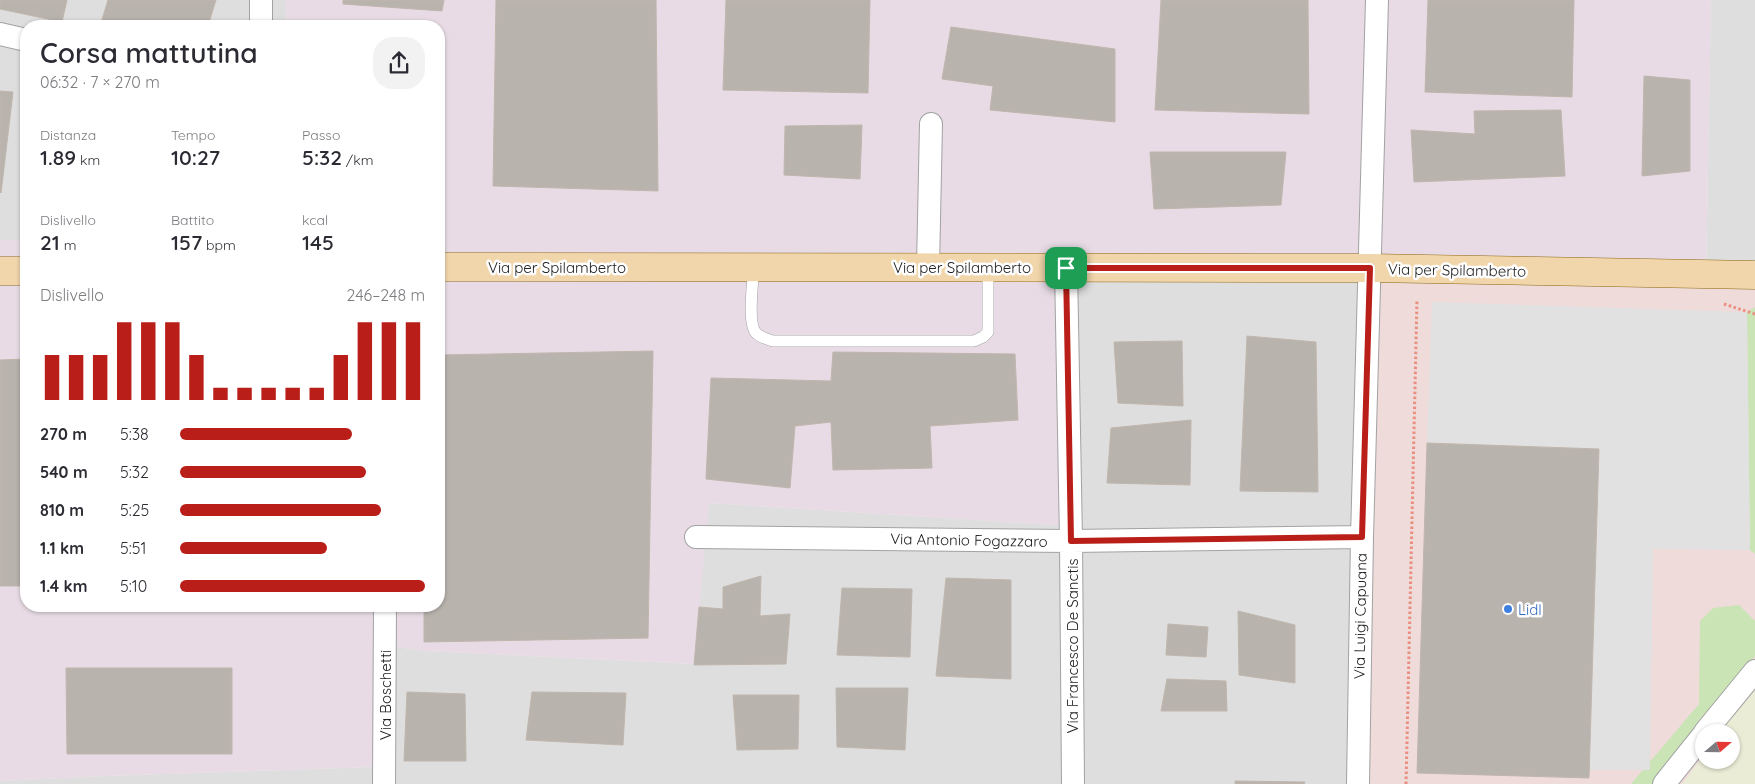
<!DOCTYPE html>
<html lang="it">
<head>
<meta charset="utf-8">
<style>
  body { margin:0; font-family:Quicksand,sans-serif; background:#f2f2f3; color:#2b2b33; height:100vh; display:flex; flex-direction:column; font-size:19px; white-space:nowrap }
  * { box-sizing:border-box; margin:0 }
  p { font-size:16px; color:#7c7c81 }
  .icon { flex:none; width:28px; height:28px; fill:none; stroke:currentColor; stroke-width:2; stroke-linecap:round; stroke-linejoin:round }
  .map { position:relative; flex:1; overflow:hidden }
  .drawer { position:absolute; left:20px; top:20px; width:425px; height:592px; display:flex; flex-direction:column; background:#fff; border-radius:20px; box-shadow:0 1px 4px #0004 }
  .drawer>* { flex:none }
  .needle { width:32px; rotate:70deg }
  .controls { position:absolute; left:1695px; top:724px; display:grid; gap:10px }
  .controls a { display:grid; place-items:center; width:45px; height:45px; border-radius:50%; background:#fff; box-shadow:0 1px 4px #0004; font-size:25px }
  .pin { position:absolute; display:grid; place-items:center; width:42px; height:42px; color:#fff; margin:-21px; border-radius:10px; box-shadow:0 2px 8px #0006 }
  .round { display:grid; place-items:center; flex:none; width:52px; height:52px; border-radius:20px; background:#f2f2f3 }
  .headline { display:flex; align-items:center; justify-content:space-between; height:85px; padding:0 20px }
  h1 { font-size:28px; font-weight:600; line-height:38px }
  .figures { display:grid; grid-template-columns:repeat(3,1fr); gap:8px; height:85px; padding:5px 20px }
  .figures div { display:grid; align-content:center }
  .figures b { font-size:21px; font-weight:600 }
  .figures small { font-size:14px; font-weight:400 }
  .figures p { font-size:14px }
  .chart { height:140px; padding:10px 20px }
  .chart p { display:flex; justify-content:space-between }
  .chart svg { width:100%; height:90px; margin-top:5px; stroke:#ba1e18; stroke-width:6 }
  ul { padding:0 20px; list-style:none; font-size:16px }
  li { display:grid; grid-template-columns:80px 60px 1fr; align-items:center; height:38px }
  li i { height:12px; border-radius:6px; background:#ba1e18 }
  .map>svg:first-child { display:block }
  .residential { fill:#dedede }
  .commercial { fill:#eedbda }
  .industrial { fill:#e8dbe5 }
  .farmland { fill:#eaecd6 }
  .grass { fill:#cae4b5 }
  .parking { fill:#e1e1e1 }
  .building { fill:#b9b3ae; stroke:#c0b6ac }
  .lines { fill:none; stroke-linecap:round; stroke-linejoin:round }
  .service-casing { stroke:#a2a2a2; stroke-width:12 }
  .minor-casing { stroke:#a2a2a2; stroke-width:24 }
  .primary-casing { stroke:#8b6812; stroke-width:29 }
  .path { stroke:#ea8e7f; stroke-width:3; stroke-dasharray:2.5 2.5; stroke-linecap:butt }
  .service { stroke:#fff; stroke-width:11 }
  .minor { stroke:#fff; stroke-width:22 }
  .primary { stroke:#f2d6ab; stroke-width:28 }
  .route-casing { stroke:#fff; stroke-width:10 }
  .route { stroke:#ba1e18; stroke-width:6 }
  .shop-dot { fill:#3f7fe0; stroke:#fff; stroke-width:2 }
  .labels { text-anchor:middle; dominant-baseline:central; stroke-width:5; stroke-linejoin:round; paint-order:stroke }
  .street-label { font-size:15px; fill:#212121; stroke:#fff }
  .shop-label { font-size:15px; fill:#366cbe; stroke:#fff; text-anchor:start }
</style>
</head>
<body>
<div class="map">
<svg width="1755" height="784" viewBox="0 0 1755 784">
  <rect width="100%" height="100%" fill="#f0eee8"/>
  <path class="residential" d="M0 0H286L287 26H26V240H0Z
    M1711 0H1755V275H1706Z
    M1378 270 1364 784H0V781L105 776 373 767 390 646 425 651 693 664 709 503 1069 526 1070 272Z"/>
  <path class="commercial" d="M1378 270 1755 275V684L1720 732H1704V755L1682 784H1364Z"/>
  <path class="industrial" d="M286 0H1711L1706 275 1070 272 1069 526 709 503 694 664 425 651 390 646 373 767 105 776 0 781V240H26V606H439V26H287Z"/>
  <path class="farmland" d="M1755 684V784H1682L1704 755V760H1731V732H1720Z"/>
  <path class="grass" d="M1755 307V554L1750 550 1747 312Z
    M1739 605 1755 621V656L1657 784H1631L1699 704 1700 621 1713 608Z"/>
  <path class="parking" d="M1432 302 1747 312 1750 550 1653 549 1650 770H1589L1599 449 1427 443Z"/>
  <path class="building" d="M0 0H67L62 22 0 9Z
    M108 0H216L208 26H100Z
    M343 0H444L442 11 343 4Z
    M496 0H656L658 191 493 186Z
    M726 0H870L868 93 723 90Z
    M1161 0H1308L1309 114 1155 110Z
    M1428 0H1574L1572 97 1425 92Z
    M951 27 1115 49V122L990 110 993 86 942 79Z
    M1644 76 1690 80V171L1642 176Z
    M0 91 13 92 1 193 0 192Z
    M1561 110 1565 176 1414 182 1411 130 1475 134 1474 111Z
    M862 125 860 179 784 175 785 126Z
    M1150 152H1286L1281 205 1154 209Z
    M1247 336 1316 342 1318 492 1240 491Z
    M1182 341 1183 406 1118 403 1114 342Z
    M653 351 648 638 424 642V606H439V355Z
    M833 352 1015 354 1018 420 930 426 932 468 833 470 831 422 795 426 790 488 706 479 711 378 831 381Z
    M26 359V586H0V360Z
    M1191 420 1190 485 1107 483 1111 428Z
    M1427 443 1599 449 1589 778 1417 773Z
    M761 576 760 616 790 614 786 664 694 665 699 607 723 609V587Z
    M946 578 1011 580V679L936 676Z
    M842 588 912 589 910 657 837 655Z
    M1238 611 1295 625V683L1239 675Z
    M1168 624 1208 627 1206 657 1166 655Z
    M66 668H232V754H67Z
    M1167 679 1226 681 1227 711H1161Z
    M836 688H908L905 750 837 747Z
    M407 692 465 694 466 761H404Z
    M532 692 626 693 623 745 526 740Z
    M733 695H799L798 749 737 750Z
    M1235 781 1305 782 1304 784H1235Z"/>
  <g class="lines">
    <defs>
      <path id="service" d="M754 267C753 281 747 323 756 333 761 338 767 339 773 341H974L983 337 988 332V268"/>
      <path id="minor" d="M261 0V26
        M0 34 26 40
        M928 267 931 124
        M1066 267 1071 541 1073 784
        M696 537 1071 541 1362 537
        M1705 732 1755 671
        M384 784 385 606
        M1358 784 1362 537 1377 0
        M1664 784 1704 734"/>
      <path id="primary" d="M439 267 1370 268 1755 275
        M0 271H26"/>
    </defs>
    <use href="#service" class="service-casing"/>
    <use href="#minor" class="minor-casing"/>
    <use href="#primary" class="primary-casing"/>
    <path class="path" d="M1724 304 1755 314
      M1406 784 1417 299"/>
    <use href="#service" class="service"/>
    <use href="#minor" class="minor"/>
    <use href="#primary" class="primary"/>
  </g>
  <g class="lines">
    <defs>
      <path id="route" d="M1066 268H1370L1362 537 1071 541Z"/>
    </defs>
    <use href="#route" class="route-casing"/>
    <use href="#route" class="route"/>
  </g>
  <circle class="shop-dot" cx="1508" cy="609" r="5"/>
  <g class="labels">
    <g class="street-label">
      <text x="557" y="267">Via per Spilamberto</text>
      <text x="962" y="267">Via per Spilamberto</text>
      <text transform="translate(1457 270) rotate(1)">Via per Spilamberto</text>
      <text transform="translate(969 540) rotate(1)">Via Antonio Fogazzaro</text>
      <text transform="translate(1360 616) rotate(-89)">Via Luigi Capuana</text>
      <text transform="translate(1072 646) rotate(-90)">Via Francesco De Sanctis</text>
      <text transform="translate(385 695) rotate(-90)">Via Boschetti</text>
    </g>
    <g class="shop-label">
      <text x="1518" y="609">Lidl</text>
    </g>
  </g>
</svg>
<div class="controls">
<a><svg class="needle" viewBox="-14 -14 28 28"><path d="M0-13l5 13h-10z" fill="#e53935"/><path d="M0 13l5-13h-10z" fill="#7c7c81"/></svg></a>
</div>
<div class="pin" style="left:1066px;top:268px;background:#1e9e55"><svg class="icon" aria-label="arrive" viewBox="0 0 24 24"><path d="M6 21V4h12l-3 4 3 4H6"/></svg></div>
<section class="drawer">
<div class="headline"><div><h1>Corsa mattutina</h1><p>06:32 · 7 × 270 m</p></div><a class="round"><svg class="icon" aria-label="share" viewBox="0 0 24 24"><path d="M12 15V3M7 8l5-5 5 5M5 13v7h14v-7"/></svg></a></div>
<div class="figures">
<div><p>Distanza</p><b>1.89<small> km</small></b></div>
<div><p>Tempo</p><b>10:27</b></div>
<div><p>Passo</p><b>5:32<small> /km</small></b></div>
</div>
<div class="figures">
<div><p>Dislivello</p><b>21<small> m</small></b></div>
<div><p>Battito</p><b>157<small> bpm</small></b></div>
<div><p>kcal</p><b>145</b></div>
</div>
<div class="chart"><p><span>Dislivello</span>246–248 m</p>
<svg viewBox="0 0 160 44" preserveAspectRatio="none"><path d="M5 44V22M15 44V22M25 44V22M35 44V6M45 44V6M55 44V6M65 44V22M75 44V38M85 44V38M95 44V38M105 44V38M115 44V38M125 44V22M135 44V6M145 44V6M155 44V6"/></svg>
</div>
<ul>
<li><b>270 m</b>5:38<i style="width:70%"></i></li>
<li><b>540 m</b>5:32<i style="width:76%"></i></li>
<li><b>810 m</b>5:25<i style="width:82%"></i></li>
<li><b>1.1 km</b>5:51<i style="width:60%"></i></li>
<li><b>1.4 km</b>5:10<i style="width:100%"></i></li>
</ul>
</section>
</div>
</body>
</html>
